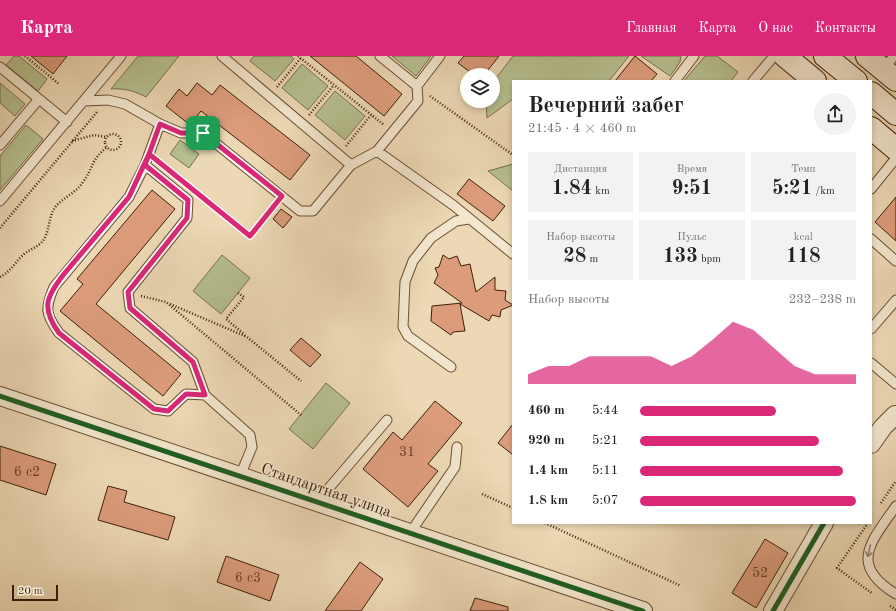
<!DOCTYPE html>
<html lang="ru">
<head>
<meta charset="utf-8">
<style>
  body { margin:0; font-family:"Old Standard TT",serif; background:#f2f2f2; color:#222; height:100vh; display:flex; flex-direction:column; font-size:15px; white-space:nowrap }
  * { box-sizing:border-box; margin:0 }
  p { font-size:13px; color:#767676 }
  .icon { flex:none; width:22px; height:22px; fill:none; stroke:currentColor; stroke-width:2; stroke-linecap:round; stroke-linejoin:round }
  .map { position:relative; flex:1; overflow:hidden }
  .drawer { position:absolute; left:512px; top:24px; width:360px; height:444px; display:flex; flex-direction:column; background:#fff; border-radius:0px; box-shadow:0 2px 6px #0003 }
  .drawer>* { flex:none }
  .buttons { position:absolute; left:460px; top:12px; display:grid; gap:8px }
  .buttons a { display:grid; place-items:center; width:40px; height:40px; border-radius:50%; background:#fff; box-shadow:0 2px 6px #0003; font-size:20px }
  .scale { position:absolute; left:12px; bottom:10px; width:46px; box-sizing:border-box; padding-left:4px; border:2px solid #3e200a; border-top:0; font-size:11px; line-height:14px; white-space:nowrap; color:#3e200a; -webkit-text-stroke:3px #f3e6ce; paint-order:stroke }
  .pin { position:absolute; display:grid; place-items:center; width:34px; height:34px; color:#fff; margin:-17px; border-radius:8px; box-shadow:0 2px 6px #0006 }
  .round { display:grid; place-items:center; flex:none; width:42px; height:42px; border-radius:21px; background:#f2f2f2 }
  .headline { display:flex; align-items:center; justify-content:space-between; height:68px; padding:0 16px }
  h1 { font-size:22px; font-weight:700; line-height:30px }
  .figures { display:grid; grid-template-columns:repeat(3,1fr); gap:6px; height:68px; padding:4px 16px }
  .figures div { display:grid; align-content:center; border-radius:0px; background:#f2f2f2; text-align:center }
  .figures b { font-size:20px; font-weight:700 }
  .figures small { font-size:11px; font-weight:400 }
  .figures p { font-size:11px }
  .chart { height:112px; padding:8px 16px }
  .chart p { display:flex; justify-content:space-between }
  .chart svg { width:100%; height:72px; margin-top:4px; fill:#db2777; opacity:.7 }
  ul { padding:0 16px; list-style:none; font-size:13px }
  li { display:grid; grid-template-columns:64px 48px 1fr; align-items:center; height:30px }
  li i { height:10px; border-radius:5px; background:#db2777 }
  header { display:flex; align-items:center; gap:24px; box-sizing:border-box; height:56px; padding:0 20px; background:#db2777; color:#fff }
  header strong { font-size:19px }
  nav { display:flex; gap:22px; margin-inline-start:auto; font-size:14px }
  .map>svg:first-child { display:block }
  .green { fill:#b6bf8f; stroke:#7a704c }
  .building { fill:#dc9c7c; stroke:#3e200a }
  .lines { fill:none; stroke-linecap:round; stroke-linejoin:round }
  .lane-casing { stroke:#6a4e34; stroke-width:11 }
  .street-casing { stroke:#6a4e34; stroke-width:20 }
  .secondary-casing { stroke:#3e200a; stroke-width:24 }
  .path { stroke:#3e200a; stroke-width:2.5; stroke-dasharray:1 2; stroke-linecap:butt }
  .lane { stroke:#f3e6ce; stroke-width:9 }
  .street { stroke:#f3e6ce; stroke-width:18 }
  .secondary { stroke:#f3e6ce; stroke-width:22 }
  .cycleway-casing { stroke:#f3e6ce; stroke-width:8 }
  .cycleway { stroke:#1b5e20; stroke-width:5 }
  .oneway { stroke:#98836c }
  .route-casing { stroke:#fff; stroke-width:8 }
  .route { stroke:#db2777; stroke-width:5 }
  .labels { text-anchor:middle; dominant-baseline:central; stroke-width:3; stroke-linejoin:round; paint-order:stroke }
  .number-label { font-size:14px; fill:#663f26 }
  .street-label { font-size:16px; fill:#3e200a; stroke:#f3e6ce }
</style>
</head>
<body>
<header>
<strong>Карта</strong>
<nav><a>Главная</a><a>Карта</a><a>О нас</a><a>Контакты</a></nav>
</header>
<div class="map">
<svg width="896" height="555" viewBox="0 0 896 555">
  <rect width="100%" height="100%" fill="#ecd8b4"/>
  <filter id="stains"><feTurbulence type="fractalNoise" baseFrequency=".005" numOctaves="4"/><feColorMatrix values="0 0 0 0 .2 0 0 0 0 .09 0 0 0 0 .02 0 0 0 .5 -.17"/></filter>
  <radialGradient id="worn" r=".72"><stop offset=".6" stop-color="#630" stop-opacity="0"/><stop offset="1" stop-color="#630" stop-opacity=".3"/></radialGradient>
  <path class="green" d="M14 0H19L47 23 38 35 6 9Z
    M138 0H179L146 41C135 35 124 32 111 33Z
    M254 0H291L294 3 275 25 250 5Z
    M392 0H431L416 20Z
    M513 0H629L609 25H513V43L487 62 486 45H493V26Z
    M641 0H681L680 6 670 20Z
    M705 0H717L738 16 731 25H684Z
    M302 8 328 30 308 54 282 32Z
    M0 27 25 48 15 60 0 47Z
    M335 35 365 60 345 84 315 59Z
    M26 69 43 83 0 134V100Z
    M180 84 199 98 189 112 170 98Z
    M513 108V135L488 115Z
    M222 199 250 222 221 258 193 235Z
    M326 327 350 347 313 393 289 373Z"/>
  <path class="building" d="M31 0H67L53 18Z
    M310 0H356L402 38 384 60Z
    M464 0H499L484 19H474L458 7Z
    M635 0 657 18 651 25H615Z
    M197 27 212 39 220 29 310 99 290 124 201 55 190 69 166 50 179 33 187 40Z
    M469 123 505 150 493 165 457 138Z
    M152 134 175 153 96 248 181 318 163 340 60 255 83 228 77 223Z
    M896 141V185L875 166Z
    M281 153 292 161 283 172 273 163Z
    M443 199 449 203 457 200 461 210 470 208 476 236 495 221V234L506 235 505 244 513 249 501 254 500 261 492 259 489 265 460 248 465 275 453 276 451 279 431 265 432 250 462 247 434 227 438 219 435 212 439 211Z
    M301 282 321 299 310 311 290 294Z
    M435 345 462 367 428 408 438 415 408 451 363 413 393 376 402 384Z
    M513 368V399L498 387Z
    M0 390 56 408 46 439 0 424Z
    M108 430 127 435 124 446 175 461 168 484 98 464Z
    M765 483 788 497 756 552 732 537Z
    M226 500 279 519 270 545 217 526Z
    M360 506 383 523 361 555H325Z
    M475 542 508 551V555H470Z"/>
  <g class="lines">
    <defs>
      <path id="lane" d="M222 0 351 109 377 95 418 45 417 30 380 0
        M0 11 67 66
        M883 14 894 0
        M675 25 694 0
        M753 25 774 0
        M417 30 440 0
        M84 45 108 44 125 48 160 68 181 77H203L300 155H313L351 109
        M160 68 145 109 129 141 54 231C45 252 45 258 59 277L154 353 168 355 186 338 205 339
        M0 89 39 43
        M377 95 453 149 513 198
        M145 109 188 144 187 162 128 236 130 252 193 306 205 339 250 379 252 391 240 420
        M871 133 896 102
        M0 145 121 0
        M871 183 896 205
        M871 273 896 244
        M871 307 896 328
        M451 311 408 280 403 271 405 226 413 205 431 182 456 165 469 163
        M317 446 387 364
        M896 450C871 486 848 509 896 538
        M410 477 455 411 457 391"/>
      <path id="street" d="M0 340 643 555
        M871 388 883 371 895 359 896 360
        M773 555 824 467"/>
      <path id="secondary" d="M785 0 815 25
        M825 0 856 25
        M867 0 896 24
        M871 37 896 58
        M871 72 896 93"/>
    </defs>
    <use href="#lane" class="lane-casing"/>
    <use href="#street" class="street-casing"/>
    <use href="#secondary" class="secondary-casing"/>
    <path class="path" d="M25 0 59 28
      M298 0 384 69
      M277 31 301 2
      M430 40 513 99
      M309 59 334 29
      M105 86a8 8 0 1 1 16 0a8 8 0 1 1-16 0Z
      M72 85 94 79 106 81
      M346 90 371 59
      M198 138 250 180 274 150
      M0 172 97 56
      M0 221C10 216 14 208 22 200 30 192 42 191 46 179 50 169 49 159 56 150 64 141 76 137 83 126 94 111 90 105 107 91
      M238 237 244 241 226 263 245 279
      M141 240 166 246 301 359
      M170 248 247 281 301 325
      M482 438 513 452
      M881 447 896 425
      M545 467 681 530
      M868 467 837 512 873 538
      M890 550 896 554"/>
    <use href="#lane" class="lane"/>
    <use href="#street" class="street"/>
    <use href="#secondary" class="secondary"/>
    <defs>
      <path id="cycleway" d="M0 340 643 555
        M773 555 824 467"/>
    </defs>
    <use href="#cycleway" class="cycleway-casing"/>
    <use href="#cycleway" class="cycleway"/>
  </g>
  <defs><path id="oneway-shaft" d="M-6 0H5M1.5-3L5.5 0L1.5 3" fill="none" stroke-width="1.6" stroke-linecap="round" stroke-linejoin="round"/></defs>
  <use class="oneway" href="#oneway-shaft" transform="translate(869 495) rotate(102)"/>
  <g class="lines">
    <defs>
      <path id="route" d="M203 77H181L160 68 145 109 188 144 187 162 128 236 130 252 193 306 205 339 186 338 168 355 154 353 59 277C41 252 46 241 64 218L129 141 149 98 250 180 282 140 203 77"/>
    </defs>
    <use href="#route" class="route-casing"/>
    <use href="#route" class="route"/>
  </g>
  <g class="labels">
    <g class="number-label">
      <text x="407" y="396">31</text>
      <text x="27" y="416">6 с2</text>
      <text x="760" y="517">52</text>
      <text x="248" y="522">6 с3</text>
    </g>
    <g class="street-label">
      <text transform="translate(326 435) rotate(19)">Стандартная улица</text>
    </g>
  </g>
  <rect width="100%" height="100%" filter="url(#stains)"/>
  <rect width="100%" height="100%" fill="url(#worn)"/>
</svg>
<div class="buttons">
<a><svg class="icon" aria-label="layers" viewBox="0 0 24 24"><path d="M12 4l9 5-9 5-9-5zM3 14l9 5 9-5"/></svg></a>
</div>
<div class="scale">20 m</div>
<div class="pin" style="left:203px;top:77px;background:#1e9e55"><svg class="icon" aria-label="arrive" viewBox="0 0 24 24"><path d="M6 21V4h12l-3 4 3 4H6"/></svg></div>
<section class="drawer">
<div class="headline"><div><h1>Вечерний забег</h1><p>21:45 · 4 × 460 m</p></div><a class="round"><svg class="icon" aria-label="share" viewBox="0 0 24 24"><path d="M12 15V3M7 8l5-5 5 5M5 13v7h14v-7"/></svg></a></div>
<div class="figures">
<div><p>Дистанция</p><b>1.84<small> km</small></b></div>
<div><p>Время</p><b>9:51</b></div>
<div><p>Темп</p><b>5:21<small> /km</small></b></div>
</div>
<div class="figures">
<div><p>Набор высоты</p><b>28<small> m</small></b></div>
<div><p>Пульс</p><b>133<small> bpm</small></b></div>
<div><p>kcal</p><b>118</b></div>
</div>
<div class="chart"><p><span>Набор высоты</span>232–238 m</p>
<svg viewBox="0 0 160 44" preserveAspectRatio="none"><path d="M0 44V38L10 33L20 33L30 27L40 27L50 27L60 27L70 33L80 27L90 17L100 6L110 11L120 22L130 33L140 38L150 38L160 38V44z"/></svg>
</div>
<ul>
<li><b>460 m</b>5:44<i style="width:63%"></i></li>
<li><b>920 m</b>5:21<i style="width:83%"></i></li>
<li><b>1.4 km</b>5:11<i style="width:94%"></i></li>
<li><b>1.8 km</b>5:07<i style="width:100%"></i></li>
</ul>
</section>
</div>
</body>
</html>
